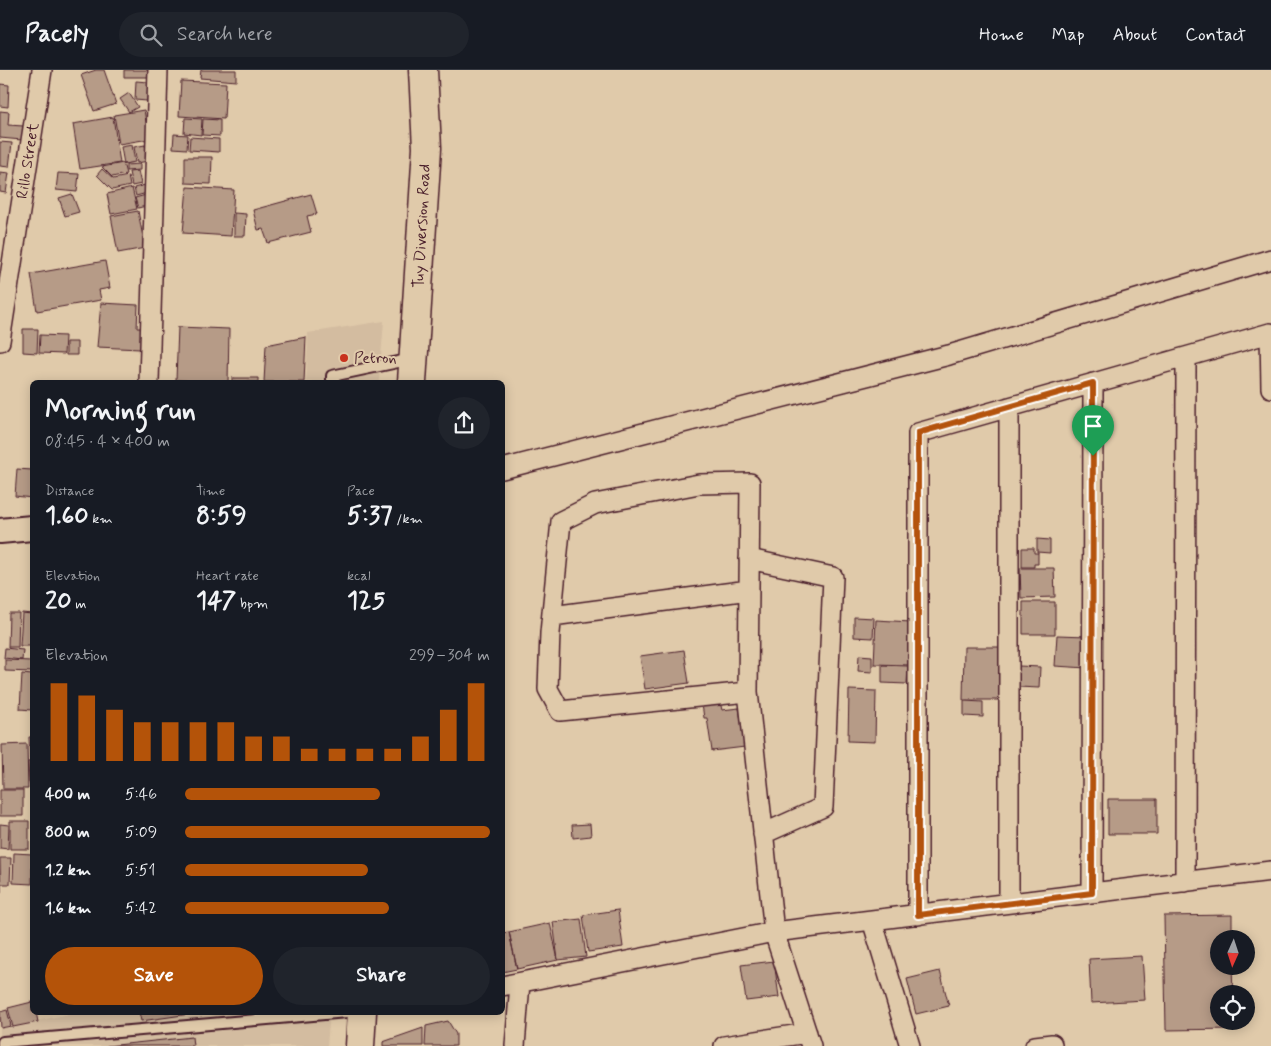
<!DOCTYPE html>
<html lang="en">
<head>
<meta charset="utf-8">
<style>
  body { margin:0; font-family:Mynerve,sans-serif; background:#20242c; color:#f1f3f6; height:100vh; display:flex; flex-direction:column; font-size:19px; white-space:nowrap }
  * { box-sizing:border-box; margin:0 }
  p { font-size:16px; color:#9ea1a6 }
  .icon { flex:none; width:28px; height:28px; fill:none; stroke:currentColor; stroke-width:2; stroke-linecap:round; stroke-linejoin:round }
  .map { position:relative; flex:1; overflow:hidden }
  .side { position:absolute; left:30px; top:310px; width:475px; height:635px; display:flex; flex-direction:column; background:#171b24; border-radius:8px; box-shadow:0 2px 12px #0003 }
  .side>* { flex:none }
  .needle { width:32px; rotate:183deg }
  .tools { position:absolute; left:1210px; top:860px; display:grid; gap:10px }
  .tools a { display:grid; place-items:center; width:45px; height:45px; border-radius:50%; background:#171b24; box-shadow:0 2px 12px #0003; font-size:25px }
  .pin { position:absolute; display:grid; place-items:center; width:42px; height:42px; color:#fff; margin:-51px -21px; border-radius:50% 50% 50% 0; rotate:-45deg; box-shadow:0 0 5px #0007 }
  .pin .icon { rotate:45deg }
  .round { display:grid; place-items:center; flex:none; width:52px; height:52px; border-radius:26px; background:#20242c }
  .headline { display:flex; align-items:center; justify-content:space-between; height:85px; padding:0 15px }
  h1 { font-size:28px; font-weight:700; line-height:38px }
  .metrics { display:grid; grid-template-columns:repeat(3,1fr); gap:8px; height:85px; padding:5px 15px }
  .metrics div { display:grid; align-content:center }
  .metrics b { font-size:25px; font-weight:700 }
  .metrics small { font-size:14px; font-weight:400 }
  .metrics p { font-size:14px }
  .chart { height:140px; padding:10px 15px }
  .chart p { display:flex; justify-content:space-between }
  .chart svg { width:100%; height:90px; margin-top:5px; stroke:#b45309; stroke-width:6 }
  .cta { display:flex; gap:10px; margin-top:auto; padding:10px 15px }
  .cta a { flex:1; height:58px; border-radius:30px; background:#b45309; color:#fff; font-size:20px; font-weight:700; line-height:58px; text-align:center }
  .cta a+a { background:#20242c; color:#f1f3f6 }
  ul { padding:0 15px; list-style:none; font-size:16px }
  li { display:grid; grid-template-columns:80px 60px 1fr; align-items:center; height:38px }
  li i { height:12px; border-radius:6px; background:#b45309 }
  header { display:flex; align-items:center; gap:30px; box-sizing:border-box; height:70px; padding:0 25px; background:#171b24; border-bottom:1px solid #363941 }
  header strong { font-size:24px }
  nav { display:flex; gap:28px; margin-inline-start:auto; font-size:18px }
  .search { width:350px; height:45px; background:#20242c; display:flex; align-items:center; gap:12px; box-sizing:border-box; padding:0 18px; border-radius:28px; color:#9ea1a6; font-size:19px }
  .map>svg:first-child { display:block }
  .built { fill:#d3bca0 }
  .building { fill:#b69b87; stroke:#4a1f2b }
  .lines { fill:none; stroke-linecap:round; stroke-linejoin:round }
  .service-casing { stroke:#4a1f2b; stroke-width:14 }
  .minor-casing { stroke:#4a1f2b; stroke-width:22 }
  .tertiary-casing { stroke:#4a1f2b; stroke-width:28 }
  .primary-casing { stroke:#4a1f2b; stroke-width:31 }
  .service { stroke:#e0caaa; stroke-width:10 }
  .minor { stroke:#e0caaa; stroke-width:19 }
  .tertiary { stroke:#e0caaa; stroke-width:24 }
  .primary { stroke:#e0caaa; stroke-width:28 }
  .route-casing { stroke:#fff; stroke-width:10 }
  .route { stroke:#b45309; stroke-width:6 }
  .poi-dot { fill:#c8321e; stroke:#e0caaa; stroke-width:2 }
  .labels { text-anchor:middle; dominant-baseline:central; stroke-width:4; stroke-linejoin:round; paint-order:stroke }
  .street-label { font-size:16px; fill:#4a1f2b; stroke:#e0caaa }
  .poi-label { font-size:16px; fill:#4a1f2b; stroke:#e0caaa; text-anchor:start }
</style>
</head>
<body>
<header>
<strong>Pacely</strong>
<div class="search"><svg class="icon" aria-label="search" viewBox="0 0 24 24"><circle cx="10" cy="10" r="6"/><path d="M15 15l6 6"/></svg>Search here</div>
<nav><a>Home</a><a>Map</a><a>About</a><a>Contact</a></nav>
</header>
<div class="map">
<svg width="1271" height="976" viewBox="0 0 1271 976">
  <rect width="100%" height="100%" fill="#e0caaa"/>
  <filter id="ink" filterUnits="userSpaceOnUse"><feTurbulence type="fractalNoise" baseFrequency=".02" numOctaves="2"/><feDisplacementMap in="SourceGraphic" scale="10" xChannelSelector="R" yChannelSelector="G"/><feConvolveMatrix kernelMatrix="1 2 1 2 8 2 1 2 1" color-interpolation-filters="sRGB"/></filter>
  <g filter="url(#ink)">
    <path class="built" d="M384 251 379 312H306L308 263Z
      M80 942 330 943 327 976H0V958Z"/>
    <path class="building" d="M96 0H104L116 34 94 41 81 5Z
      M124 0H148V7H124Z
      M201 0H236V11L200 8Z
      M136 11 148 12 147 31 135 30Z
      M181 11 226 13 224 49 179 46Z
      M0 14 9 15 8 37 0 36Z
      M129 23 138 37 129 42 120 29Z
      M144 40 149 69 119 74 114 45Z
      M0 41 9 42 8 55 23 56 22 70 0 68Z
      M113 47 120 93 80 99 73 54Z
      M185 48 202 49 201 65 184 63Z
      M203 49 220 50V66L202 65Z
      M174 64 188 65 187 79 173 78Z
      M190 67 219 69V82L189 80Z
      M0 72 12 73 9 97 0 96Z
      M132 75 135 92 124 94 121 77Z
      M145 75 148 91 137 93 134 77Z
      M185 87H212L211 114 185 113Z
      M123 93 126 104 112 107 102 97Z
      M140 94V100L126 101V95Z
      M102 99 113 109 128 106 130 116 112 120 97 105Z
      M138 101 141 114 132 116 129 102Z
      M0 102 9 103 6 123 0 122Z
      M58 103 79 104 77 122 56 120Z
      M145 115 147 123 136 126 134 118Z
      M187 117 234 120 231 166 183 163Z
      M132 118 137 139 111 144 107 124Z
      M72 124 79 142 65 146 59 128Z
      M311 124 317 144 307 146 311 162 268 173 263 159 258 160 253 140Z
      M146 125V136L138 138 135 128Z
      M138 141 145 178 118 183 111 146Z
      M234 143 246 144 245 166H234Z
      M105 191 110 218 99 220 101 230 37 241 31 204Z
      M101 233 138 235 137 258H142L140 279 97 277Z
      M178 257 229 259 228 312 176 310Z
      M23 259H38L37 283 23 282Z
      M40 265 65 266 64 284 39 283Z
      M306 267 304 312H264L266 275Z
      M66 272H77V285H66Z
      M232 308H258V312H232Z
      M17 399 32 400V428L15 426Z
      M1037 469 1050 470V483L1037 482Z
      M1022 478H1034V483H1038V494H1034V497H1022Z
      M1020 498H1054L1055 527 1021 528Z
      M1023 532H1055V564H1023Z
      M9 543H19L18 577H8Z
      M22 543 32 544V576H20Z
      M854 547 874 548 873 568 854 567Z
      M876 550 911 552 909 595 874 594Z
      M1057 565 1088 566 1087 598 1055 596Z
      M964 577H1000L999 630H963Z
      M5 578 23 580 22 590 4 588Z
      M684 580 689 613 645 619 640 586Z
      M859 585 872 586V602L858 601Z
      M5 590 32 591V602L5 601Z
      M882 595 908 596 907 614 882 613Z
      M1019 596 1040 597 1039 618 1018 617Z
      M22 604 32 605V640L20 639Z
      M849 620 876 621 875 672 848 671Z
      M964 631 983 632V647L964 646Z
      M720 632 722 640 739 638 745 677 712 681 707 648H704L702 634Z
      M29 667H32V689H30Z
      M27 674 28 719H3L2 675Z
      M32 691V713H29L28 692Z
      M0 720H23V746H0Z
      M1108 729H1157V764H1108Z
      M10 751H29V779H10Z
      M0 754 9 755 8 779 0 778Z
      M590 754 591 766 573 768 572 755Z
      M14 783 32 784V814L13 813Z
      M0 788H11L10 814H1V823Z
      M618 840 623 877 588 882 583 845Z
      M1232 845V869H1219V896H1232L1233 924H1219V951H1233V959L1166 960 1164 846Z
      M581 849 586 887 558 890 553 852Z
      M550 853 558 890 517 899 509 862Z
      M509 862 517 899 502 902V863Z
      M1142 886 1145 930 1091 933 1089 889Z
      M774 891 779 927 746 931 741 895Z
      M940 901 949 936 916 944 907 909Z
      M32 932V942H36L38 952 13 957 8 938Z
      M7 940 11 956 1 958 0 942Z
      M139 942H204L141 951Z
      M448 951 456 964V976H425L426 956Z
      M423 958V976H383V972Z
      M192 967 193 976H107Z"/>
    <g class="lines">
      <defs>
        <path id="service" d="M332 312V306L412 289
          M3 976V972L347 942"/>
        <path id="minor" d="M0 271 42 0
          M149 312 158 0
          M1009 337V833
          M502 399 949 285 1271 189
          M749 489 833 507 823 737 763 764
          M552 546 749 520
          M748 622 560 641 548 619 550 563 561 451 595 434 699 414 750 413 748 622 774 862 811 976
          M1185 812 1186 287
          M1092 823 1093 313
          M918 845V363L1270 263 1271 318
          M872 850 910 976
          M502 916 774 862 1271 801
          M515 976 520 913
          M724 976 807 963
          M1035 976 1052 974"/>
        <path id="tertiary" d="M0 461 32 458"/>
        <path id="primary" d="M412 312 427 78 423 0
          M360 976 362 942"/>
      </defs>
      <use href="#service" class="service-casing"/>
      <use href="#minor" class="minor-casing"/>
      <use href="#tertiary" class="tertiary-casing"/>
      <use href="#primary" class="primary-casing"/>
      <use href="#service" class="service"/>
      <use href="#minor" class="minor"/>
      <use href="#tertiary" class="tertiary"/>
      <use href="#primary" class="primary"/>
    </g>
  </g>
  <g class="lines" filter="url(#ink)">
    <defs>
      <path id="route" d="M1093 313 1092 823 918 845V363Z"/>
    </defs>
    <use href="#route" class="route-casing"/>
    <use href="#route" class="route"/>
  </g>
  <circle class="poi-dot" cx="344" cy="288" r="5"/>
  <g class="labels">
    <g class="street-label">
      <text transform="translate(28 91) rotate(-81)">Rillo Street</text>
      <text transform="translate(422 156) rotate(-87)">Tuy Diversion Road</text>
    </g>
    <g class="poi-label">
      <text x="354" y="288">Petron</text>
    </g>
  </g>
</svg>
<div class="tools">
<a><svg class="needle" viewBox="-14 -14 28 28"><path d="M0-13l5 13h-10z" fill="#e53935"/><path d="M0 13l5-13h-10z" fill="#9ea1a6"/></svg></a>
<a><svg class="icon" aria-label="locate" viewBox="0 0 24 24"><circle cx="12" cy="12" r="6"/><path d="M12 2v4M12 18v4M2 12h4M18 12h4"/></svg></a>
</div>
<div class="pin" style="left:1093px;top:386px;background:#1e9e55"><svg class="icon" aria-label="arrive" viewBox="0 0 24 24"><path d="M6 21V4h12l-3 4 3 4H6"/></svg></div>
<section class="side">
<div class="headline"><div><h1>Morning run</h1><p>08:45 · 4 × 400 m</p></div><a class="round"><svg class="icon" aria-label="share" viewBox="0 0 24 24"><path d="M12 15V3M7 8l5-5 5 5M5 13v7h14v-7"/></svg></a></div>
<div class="metrics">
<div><p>Distance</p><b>1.60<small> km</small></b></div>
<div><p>Time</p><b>8:59</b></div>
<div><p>Pace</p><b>5:37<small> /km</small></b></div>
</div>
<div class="metrics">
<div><p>Elevation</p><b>20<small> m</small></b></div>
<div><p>Heart rate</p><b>147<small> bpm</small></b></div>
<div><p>kcal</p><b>125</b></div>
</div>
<div class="chart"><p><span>Elevation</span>299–304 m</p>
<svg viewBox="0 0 160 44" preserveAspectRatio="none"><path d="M5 44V6M15 44V12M25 44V19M35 44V25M45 44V25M55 44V25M65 44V25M75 44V32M85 44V32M95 44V38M105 44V38M115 44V38M125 44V38M135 44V32M145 44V19M155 44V6"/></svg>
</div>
<ul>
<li><b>400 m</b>5:46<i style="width:64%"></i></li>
<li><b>800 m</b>5:09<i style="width:100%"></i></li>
<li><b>1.2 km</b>5:51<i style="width:60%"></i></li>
<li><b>1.6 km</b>5:42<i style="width:67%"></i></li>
</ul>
<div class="cta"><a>Save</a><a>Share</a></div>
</section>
</div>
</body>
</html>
